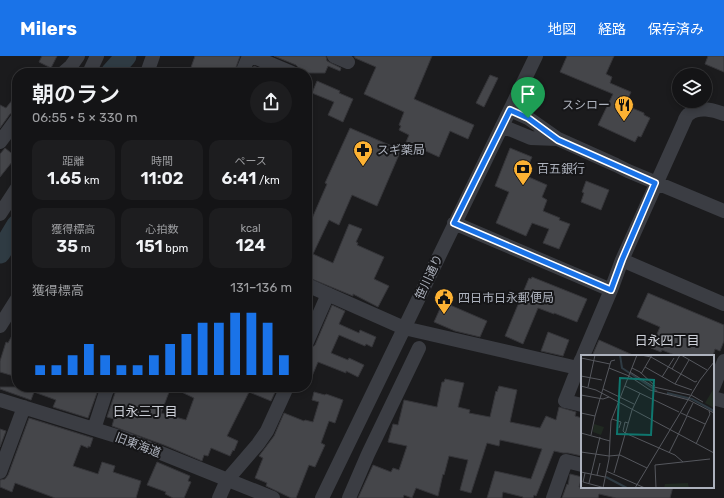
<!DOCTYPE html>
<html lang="ja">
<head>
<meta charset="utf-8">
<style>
  body { margin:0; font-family:Rubik,"Noto Sans JP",sans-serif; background:#1d1d1f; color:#f1f3f6; height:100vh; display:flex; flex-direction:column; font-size:15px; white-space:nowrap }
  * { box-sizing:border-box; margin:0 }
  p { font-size:13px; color:#9d9ea1 }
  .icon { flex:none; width:22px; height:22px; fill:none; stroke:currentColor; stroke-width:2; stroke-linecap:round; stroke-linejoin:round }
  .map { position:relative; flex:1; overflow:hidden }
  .details { position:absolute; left:12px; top:12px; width:300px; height:324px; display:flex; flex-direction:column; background:#141416; border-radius:16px; box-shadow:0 2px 6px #0003,0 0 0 1px #333335 }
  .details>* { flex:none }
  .fabs { position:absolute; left:672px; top:12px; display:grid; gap:8px }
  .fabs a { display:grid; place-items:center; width:40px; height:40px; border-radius:50%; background:#141416; box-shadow:0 2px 6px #0003,0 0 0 1px #333335; font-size:20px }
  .pin { position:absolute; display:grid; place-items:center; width:34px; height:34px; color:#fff; margin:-41px -17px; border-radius:50% 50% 50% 0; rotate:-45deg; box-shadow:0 0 4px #0007 }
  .pin .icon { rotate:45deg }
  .round { display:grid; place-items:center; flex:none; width:42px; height:42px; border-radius:21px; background:#1d1d1f }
  .overview { display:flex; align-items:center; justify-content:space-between; height:68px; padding:0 20px }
  h1 { font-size:22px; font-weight:600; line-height:30px }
  .figures { display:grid; grid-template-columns:repeat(3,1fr); gap:6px; height:68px; padding:4px 20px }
  .figures div { display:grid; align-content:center; border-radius:10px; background:#1d1d1f; text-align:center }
  .figures b { font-size:17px; font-weight:600 }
  .figures small { font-size:11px; font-weight:400 }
  .figures p { font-size:11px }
  .chart { height:112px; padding:8px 20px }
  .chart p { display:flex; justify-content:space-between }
  .chart svg { width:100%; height:72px; margin-top:4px; stroke:#1a73e8; stroke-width:6 }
  header { display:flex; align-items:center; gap:24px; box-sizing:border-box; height:56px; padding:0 20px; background:#1a73e8; color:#fff }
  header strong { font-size:19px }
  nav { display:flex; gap:22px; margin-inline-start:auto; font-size:14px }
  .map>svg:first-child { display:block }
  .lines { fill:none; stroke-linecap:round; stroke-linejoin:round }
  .river { stroke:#2f3b43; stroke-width:21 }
  .building { fill:#45464a; stroke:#353539 }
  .minor { stroke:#3b3d43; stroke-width:14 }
  .route-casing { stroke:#fff; stroke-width:8 }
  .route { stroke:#1a73e8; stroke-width:5 }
  .labels { text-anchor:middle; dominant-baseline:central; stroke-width:4; stroke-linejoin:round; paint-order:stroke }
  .poi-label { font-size:12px; fill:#adb2bd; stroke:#161618; text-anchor:start }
  .street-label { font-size:12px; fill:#adb2bd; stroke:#161618 }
  .neighbourhood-label { font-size:13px; fill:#ced1d9; stroke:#161618 }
  .inset-river { fill:none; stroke:#2f3b43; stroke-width:2 }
  .inset-road { fill:none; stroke:#55575d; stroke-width:1 }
  .view { fill:#0f766e; fill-opacity:0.15; stroke:#0f766e; stroke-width:2 }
  .inset-edge { fill:none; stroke:#adb2bd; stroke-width:2 }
</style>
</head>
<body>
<header>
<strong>Milers</strong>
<nav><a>地図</a><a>経路</a><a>保存済み</a></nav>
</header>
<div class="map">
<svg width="724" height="442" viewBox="0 0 724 442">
  <rect width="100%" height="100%" fill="#1b1b1d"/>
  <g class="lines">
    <path class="river" d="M111 17 126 0
      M0 197 17 169"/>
  </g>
  <path class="building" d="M42 0H57L51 12 39 6Z
    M195 0H240L234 17H189Z
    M274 0H326L327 5 341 12 340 15 328 10 325 17H300L299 12 296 9Z
    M354 0H432L414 43 474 69 468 83 450 75 439 101 406 86 409 79 399 74 401 70 399 69 404 56 364 38 376 11 355 2Z
    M567 0H614L606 18 612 21 610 27 631 36 625 49 644 57V59L650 62 641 81 638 80 635 86 598 69 613 38 560 16Z
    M708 0H724V16L705 8Z
    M254 10 270 17H251Z
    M490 19 498 22 484 51 476 47Z
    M317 25 340 35 339 37 353 43 343 66 328 59 334 46 312 37Z
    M17 38V55L10 58 0 72V49L6 52Z
    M350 72 401 94 377 150 352 139 339 169 329 164 313 198 333 207 349 168 362 173 356 186 358 187 357 189 384 201 374 223 389 230 378 251 353 238V240L307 221V174L327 128 325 127Z
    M5 92 16 101 0 121V98Z
    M510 92 532 101 524 119 547 129 542 141 547 144 543 155 560 162 559 164 570 168 559 193 543 187 549 173 532 167 526 180 496 167 509 136 495 130Z
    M586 125 609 134 601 154 581 146 584 137 582 136Z
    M532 221 587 243 577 266 554 257V258L538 252 523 288 505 280 529 222 531 223Z
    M648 237 724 269V285L720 295 715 293 713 300H677L662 294 661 296 651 292 660 271 637 261Z
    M443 246 487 265 480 281 455 275 434 266Z
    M332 249 345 255 339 268 359 277 360 274 376 281 372 291 366 288 365 290 339 279 331 297 348 304 349 302 364 309 358 321 346 315V317L318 306 307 332V298L308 294 315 289Z
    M17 270V321L0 316V305L6 286 8 287Z
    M548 276 569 284 563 300 541 295Z
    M599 284 635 300H592Z
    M445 323 464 327 458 351 470 354 469 357 490 361 496 335 497 336 499 330 517 334 510 366 540 372 546 360 556 364 559 351 576 356 575 360 582 362V400L568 397H563L554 395 536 440 534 439 533 442H523V441L503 436 502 442H487L495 415 531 423 542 393 500 384 499 390 487 387 471 437 460 434 468 404 449 400 444 419 443 418 438 440 416 432 412 442 404 439 403 442H358L373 409 391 416 393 412 399 414 407 390 388 386 393 368 398 369 404 344 437 351 442 326H444Z
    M0 331H89L98 334 88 362 53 351 56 344 34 336 31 344 0 333Z
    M117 331H171L161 357 186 364 194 342 171 331H274L277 332 271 345 249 336 227 380 238 385 234 395 233 394 230 400 211 392 208 400 204 399 202 405 164 389 112 370 114 363 107 361Z
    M314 336 325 339 326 338 343 344 335 367 329 365 321 387 325 389 315 411 309 409 296 442H291L266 430 267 427 255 422 263 402 259 400 274 380 284 357 304 365 305 364 313 366 319 346 312 344Z
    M29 362 93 382 90 391 88 390V392L81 389 73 410 98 418 102 406 115 410 113 416 141 425 136 442H55L15 427 12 436 0 431V424L5 423 8 419Z
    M0 373 6 375 0 391Z
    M157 406 190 420 188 425 191 426 184 442H173L165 438 166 436 147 429Z
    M570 418 582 421 579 431H673L670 442H616L599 438 598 442H562L567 428 568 429Z"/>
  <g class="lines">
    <path class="minor" d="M252 0 292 17
      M334 0 348 6
      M63 17 71 10 78 0
      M89 17 97 0
      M147 17 153 0
      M242 17 249 0
      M510 54 528 62 558 83 616 109 628 115 724 155
      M502 70 531 82 558 83
      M0 86 17 63
      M0 158 17 132
      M454 167 611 234
      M622 204 724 248
      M307 229 404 272 582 313
      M0 270 17 243
      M307 286 328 238
      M583 300 611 234 622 204 684 66C685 63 687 59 689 58 698 50 714 54 724 58
      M581 304 565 345 582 349
      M713 332 724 305
      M713 342 724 345
      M0 344 126 383 273 442
      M94 373 106 336 109 331
      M0 416 24 351
      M219 442 227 424 258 388 267 375 287 331
      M322 442 536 0
      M349 442 368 398 419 292
      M553 442 566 405 582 409"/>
  </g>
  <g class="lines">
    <defs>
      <path id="route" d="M510 54 528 62 558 84 655 127 622 204 611 234 454 167Z"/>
    </defs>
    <use href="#route" class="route-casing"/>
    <use href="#route" class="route"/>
  </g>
  <defs>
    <symbol id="restaurant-pin" viewBox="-11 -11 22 30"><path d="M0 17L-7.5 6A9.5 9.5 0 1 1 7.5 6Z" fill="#fdb233" stroke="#161618"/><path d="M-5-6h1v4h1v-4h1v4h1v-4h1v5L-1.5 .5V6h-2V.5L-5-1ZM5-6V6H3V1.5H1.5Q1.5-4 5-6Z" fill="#111"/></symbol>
    <symbol id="pharmacy-pin" viewBox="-11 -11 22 30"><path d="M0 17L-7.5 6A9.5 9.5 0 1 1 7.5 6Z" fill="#fdb233" stroke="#161618"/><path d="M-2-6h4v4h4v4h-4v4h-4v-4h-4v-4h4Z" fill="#111"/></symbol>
    <symbol id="bank-pin" viewBox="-11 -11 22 30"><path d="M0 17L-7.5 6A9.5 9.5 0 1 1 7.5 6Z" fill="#fdb233" stroke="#161618"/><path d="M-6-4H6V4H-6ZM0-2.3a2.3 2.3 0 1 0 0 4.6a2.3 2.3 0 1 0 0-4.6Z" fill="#111"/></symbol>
    <symbol id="civic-pin" viewBox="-11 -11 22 30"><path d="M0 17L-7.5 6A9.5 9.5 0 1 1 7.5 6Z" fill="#fdb233" stroke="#161618"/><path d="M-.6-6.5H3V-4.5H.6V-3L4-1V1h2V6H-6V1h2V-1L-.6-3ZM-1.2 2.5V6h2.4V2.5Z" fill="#111"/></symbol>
  </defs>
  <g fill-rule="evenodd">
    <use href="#restaurant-pin" x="613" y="38" width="22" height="30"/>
    <use href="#pharmacy-pin" x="352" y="83" width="22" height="30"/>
    <use href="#bank-pin" x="512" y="102" width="22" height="30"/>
    <use href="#civic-pin" x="433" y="231" width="22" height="30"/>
  </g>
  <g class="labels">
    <g class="poi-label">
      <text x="610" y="49" text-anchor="end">スシロー</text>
      <text x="377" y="94">スギ薬局</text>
      <text x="537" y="113">百五銀行</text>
      <text x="458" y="242">四日市日永郵便局</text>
    </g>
    <g class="street-label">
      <text transform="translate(429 221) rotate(-65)">笹川通り</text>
      <text transform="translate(138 389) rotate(21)">旧東海道</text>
    </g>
    <g class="neighbourhood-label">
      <text x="667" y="284">日永四丁目</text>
      <text x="145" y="355">日永三丁目</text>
    </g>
  </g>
  <g transform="translate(581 299)">
    <rect width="133" height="133" fill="#1b1b1d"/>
    <path d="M133 33V53L124 48ZM13 69 23 72 20 80 12 77ZM107 128 108 133H83L84 129Z" fill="#202921"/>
    <path class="inset-river" d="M39 0 41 13 76 36M86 38 111 44 133 56M25 122 46 133"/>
    <path class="inset-road" d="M60 0 70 2 114 27 116 26M100 0 126 15M0 3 29 9M64 12 94 29 111 35M28 13 48 21 69 35 108 45 133 58M51 13 59 17 74 31M91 14 99 0M49 17 73 32 109 40M60 19 71 0M0 21 21 25M81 22 93 3M94 29 108 5M0 31 15 35 133 98M44 31 98 57M7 32 14 0M22 34 53 49M0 40 22 44 28 42M110 40 122 47M0 58 14 61 10 80M100 58 124 69M106 60 112 48M14 61 30 6 34 5M31 64 40 67 38 73M0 78 29 86M44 78 94 100 102 107M44 78 42 76 44 67 47 68M97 80 106 61M115 89 129 59 128 56M0 97 28 101M88 98 97 80M28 101 39 100 66 113M25 116 64 133M0 117 24 122M4 118 2 127 24 133M33 118 51 55 59 38M16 120 19 108M8 128 19 82M22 133 28 104 30 66 56 0M54 133 119 25 133 7M75 133 74 110 129 104"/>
    <path class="view" d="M39 23 73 25 70 80 36 79Z"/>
    <rect width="133" height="133" class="inset-edge"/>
  </g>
</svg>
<div class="fabs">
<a><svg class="icon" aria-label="layers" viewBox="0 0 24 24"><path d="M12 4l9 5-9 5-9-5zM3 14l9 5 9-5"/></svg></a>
</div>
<div class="pin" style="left:528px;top:62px;background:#1e9e55"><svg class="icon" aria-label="arrive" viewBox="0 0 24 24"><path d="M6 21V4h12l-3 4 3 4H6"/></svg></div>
<section class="details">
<div class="overview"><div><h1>朝のラン</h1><p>06:55 · 5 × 330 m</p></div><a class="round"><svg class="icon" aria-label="share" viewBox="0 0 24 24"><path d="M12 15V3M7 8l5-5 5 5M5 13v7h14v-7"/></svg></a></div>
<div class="figures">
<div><p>距離</p><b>1.65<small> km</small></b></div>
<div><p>時間</p><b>11:02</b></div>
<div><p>ペース</p><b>6:41<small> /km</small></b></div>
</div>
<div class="figures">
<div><p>獲得標高</p><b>35<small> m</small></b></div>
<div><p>心拍数</p><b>151<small> bpm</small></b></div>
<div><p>kcal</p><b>124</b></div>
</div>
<div class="chart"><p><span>獲得標高</span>131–136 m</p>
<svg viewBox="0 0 160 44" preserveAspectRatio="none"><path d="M5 44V38M15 44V38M25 44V32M35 44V25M45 44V32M55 44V38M65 44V38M75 44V32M85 44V25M95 44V19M105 44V12M115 44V12M125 44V6M135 44V6M145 44V12M155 44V32"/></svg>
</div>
</section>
</div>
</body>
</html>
